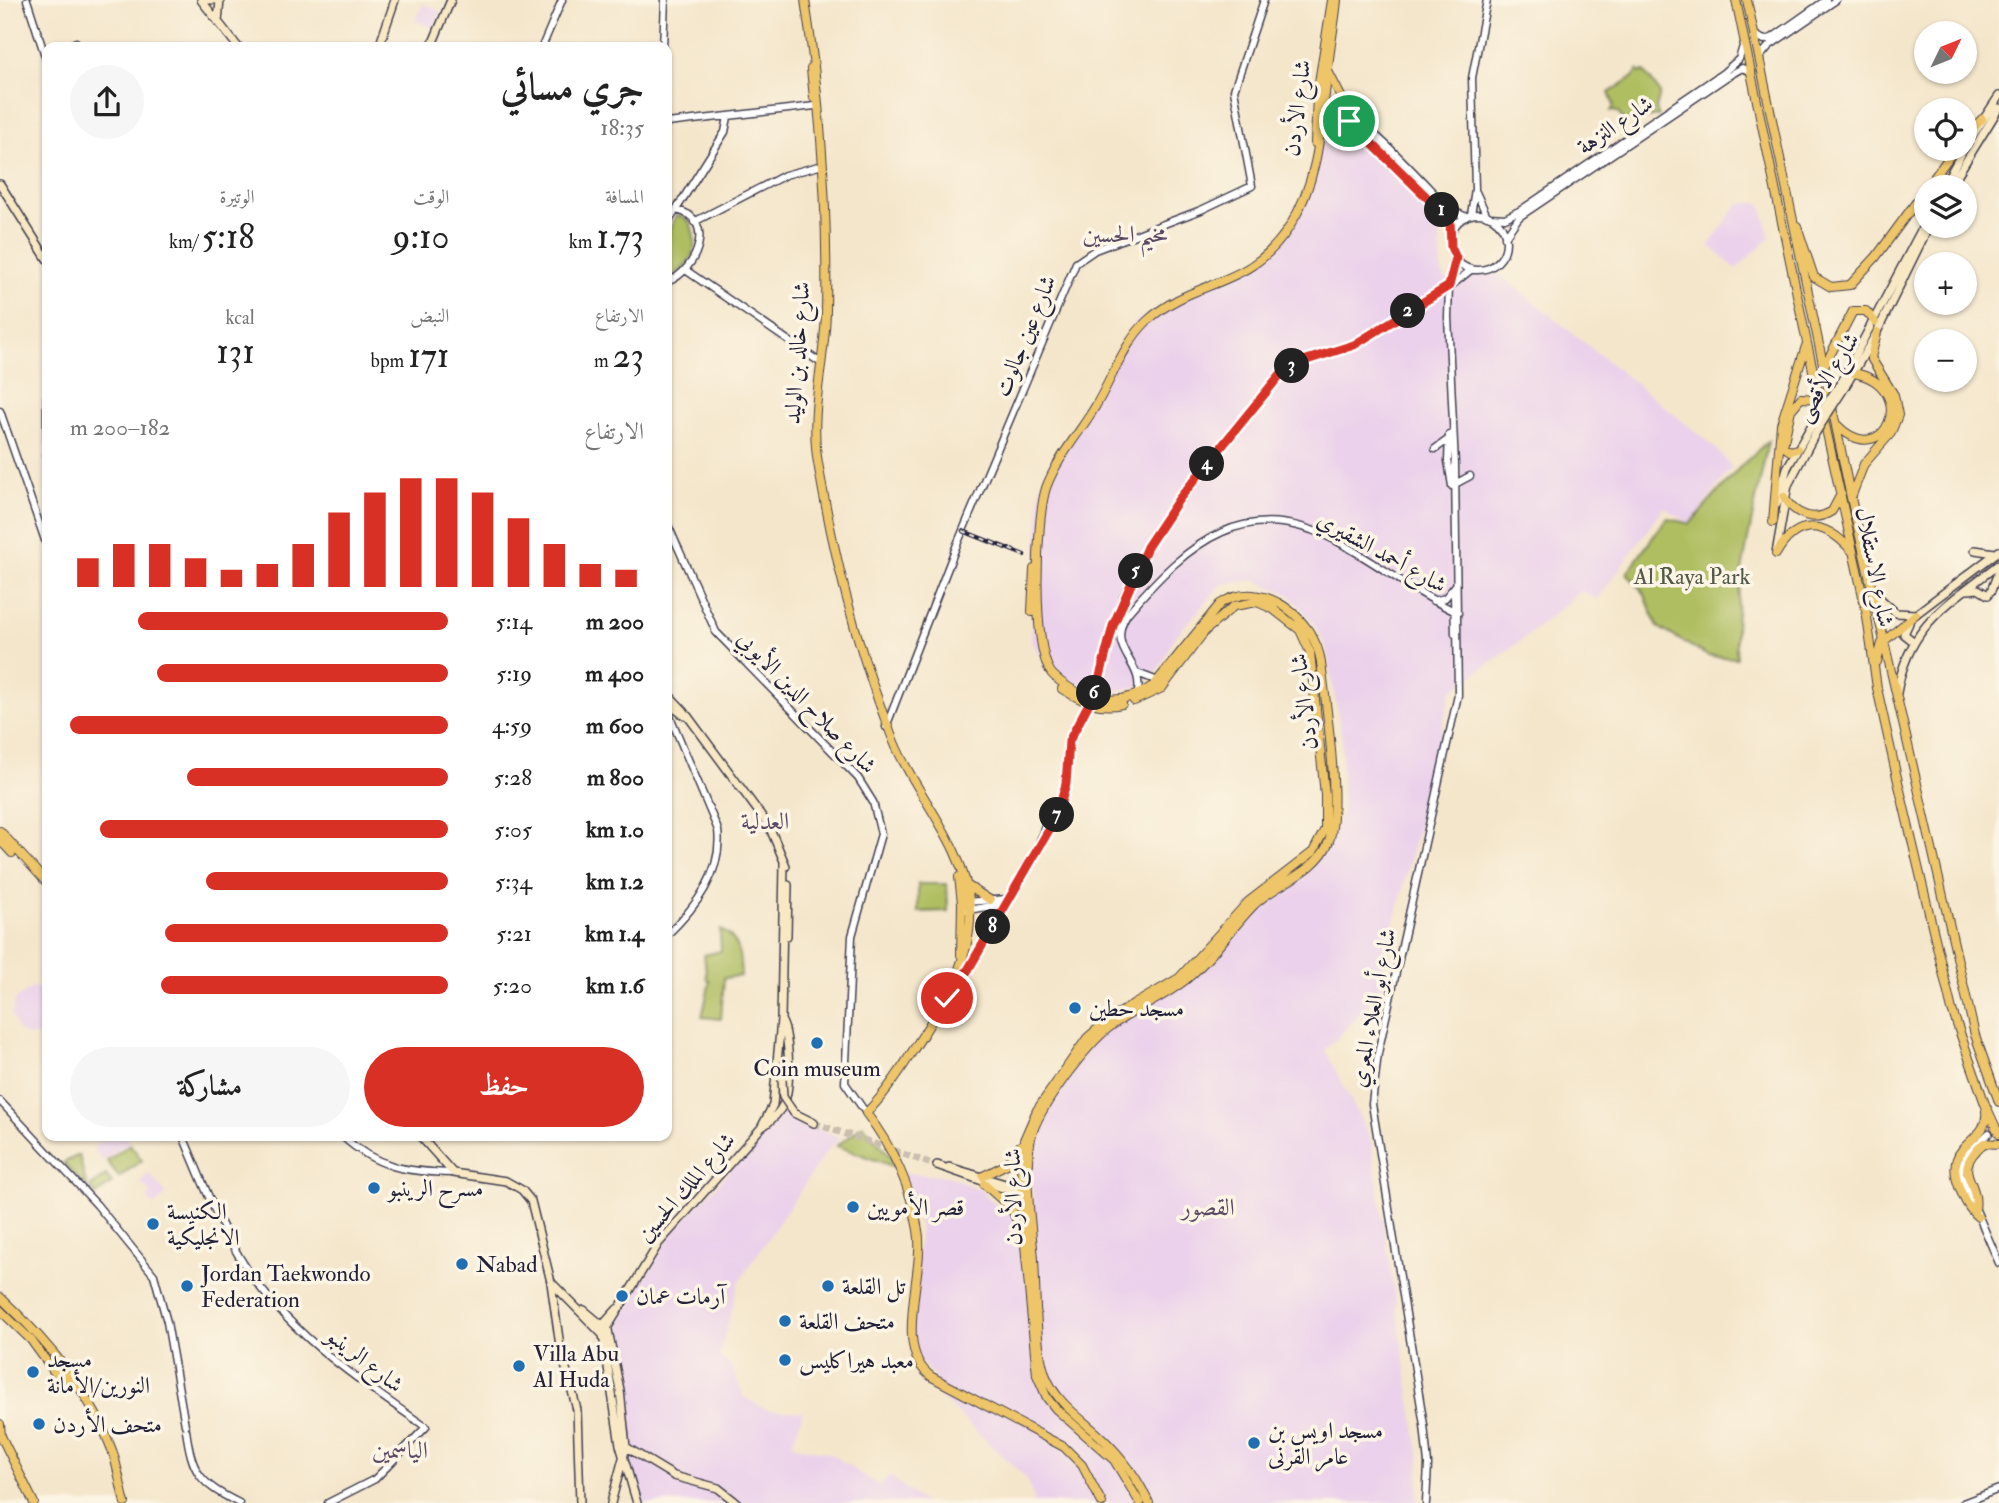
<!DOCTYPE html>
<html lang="ar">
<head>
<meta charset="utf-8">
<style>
  body { margin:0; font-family:"IM FELL Double Pica",Amiri,serif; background:#f6f6f6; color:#222; direction:rtl; height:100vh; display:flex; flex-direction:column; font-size:26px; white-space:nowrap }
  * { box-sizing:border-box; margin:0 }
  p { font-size:23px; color:#767676 }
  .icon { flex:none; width:38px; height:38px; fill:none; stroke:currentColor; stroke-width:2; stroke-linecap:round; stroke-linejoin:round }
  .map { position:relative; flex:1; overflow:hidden; direction:ltr }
  .side { position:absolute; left:42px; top:42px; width:630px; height:1099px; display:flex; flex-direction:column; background:#fff; border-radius:14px; box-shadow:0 2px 5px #0004; direction:rtl }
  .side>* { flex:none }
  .needle { width:46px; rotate:47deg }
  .fabs { position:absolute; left:1914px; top:21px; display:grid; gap:14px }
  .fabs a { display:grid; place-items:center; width:63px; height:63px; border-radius:50%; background:#fff; box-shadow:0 2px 5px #0004; font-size:35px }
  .pin { position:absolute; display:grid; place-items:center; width:60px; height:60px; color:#fff; margin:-30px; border:4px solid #fff; border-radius:50%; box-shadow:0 2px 7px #0007 }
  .km { position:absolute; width:35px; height:35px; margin:-18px; border-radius:50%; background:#222; color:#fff; font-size:19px; line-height:35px; text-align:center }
  .round { display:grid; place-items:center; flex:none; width:74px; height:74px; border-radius:37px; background:#f6f6f6 }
  .headline { display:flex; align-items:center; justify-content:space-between; height:119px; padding:0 28px }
  h1 { font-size:38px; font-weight:600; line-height:52px }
  .metrics { display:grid; grid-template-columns:repeat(3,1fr); gap:10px; height:119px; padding:7px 28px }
  .metrics div { display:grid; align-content:center }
  .metrics b { font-size:35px; font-weight:600 }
  .metrics small { font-size:19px; font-weight:400 }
  .metrics p { font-size:19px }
  .chart { height:196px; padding:14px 28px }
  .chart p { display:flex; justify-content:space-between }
  .chart svg { width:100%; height:126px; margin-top:7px; stroke:#d93025; stroke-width:6 }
  .button { display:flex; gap:14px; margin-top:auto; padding:14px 28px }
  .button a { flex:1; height:80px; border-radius:42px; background:#d93025; color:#fff; font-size:28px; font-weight:600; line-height:80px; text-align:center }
  .button a+a { background:#f6f6f6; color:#222 }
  ul { padding:0 28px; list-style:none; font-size:23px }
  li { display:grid; grid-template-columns:112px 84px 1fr; align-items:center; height:52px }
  li i { height:18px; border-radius:9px; background:#d93025 }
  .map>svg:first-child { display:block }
  .built { fill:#ebd1eb }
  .green { fill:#afbe61; stroke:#68704e; stroke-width:2 }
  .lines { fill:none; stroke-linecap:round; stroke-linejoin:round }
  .secondary-tunnel { stroke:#cabfae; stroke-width:7; stroke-dasharray:7 3.5; stroke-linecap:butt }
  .tertiary-casing { stroke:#423f51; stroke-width:9 }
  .secondary-casing { stroke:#423f51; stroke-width:10 }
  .primary-casing { stroke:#423f51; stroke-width:10 }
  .trunk-casing { stroke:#423f51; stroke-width:10 }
  .tertiary { stroke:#fff; stroke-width:6 }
  .secondary { stroke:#f8e8c3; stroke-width:7 }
  .primary { stroke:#eec569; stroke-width:8 }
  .trunk { stroke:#eec569; stroke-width:8 }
  .rail-casing { stroke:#22223b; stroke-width:4.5 }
  .rail { stroke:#fcf5e5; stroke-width:2; stroke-dasharray:5; stroke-linecap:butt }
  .tertiary-bridge-casing { stroke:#423f51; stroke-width:9; stroke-linecap:butt }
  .secondary-bridge-casing { stroke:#423f51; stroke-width:10; stroke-linecap:butt }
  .tertiary-bridge { stroke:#fff; stroke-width:6 }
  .secondary-bridge { stroke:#f8e8c3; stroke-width:7 }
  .route-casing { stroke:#fff; stroke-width:14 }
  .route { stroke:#d93025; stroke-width:9 }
  .poi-dot { fill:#1f6fb2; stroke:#fcf5e5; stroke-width:2.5 }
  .labels { text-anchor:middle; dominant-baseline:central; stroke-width:7; stroke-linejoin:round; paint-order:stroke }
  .street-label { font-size:23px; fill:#22223b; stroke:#fcf5e5 }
  .park-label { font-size:23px; fill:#535948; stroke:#fcf5e5 }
  .poi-label { font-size:23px; fill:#22223b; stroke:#fcf5e5; text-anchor:start }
  .neighbourhood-label { font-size:24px; fill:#5c4a64; stroke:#fcf5e5 }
</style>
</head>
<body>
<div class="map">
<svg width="1999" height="1503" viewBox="0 0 1999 1503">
  <rect width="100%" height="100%" fill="#fcf5e5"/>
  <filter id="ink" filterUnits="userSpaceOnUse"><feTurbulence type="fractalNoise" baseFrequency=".0143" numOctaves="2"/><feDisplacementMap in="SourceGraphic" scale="14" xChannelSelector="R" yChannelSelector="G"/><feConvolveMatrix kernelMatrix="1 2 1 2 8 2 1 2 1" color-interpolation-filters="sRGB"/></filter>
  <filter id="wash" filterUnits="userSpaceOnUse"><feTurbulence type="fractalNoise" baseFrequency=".00686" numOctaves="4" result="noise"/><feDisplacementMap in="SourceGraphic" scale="28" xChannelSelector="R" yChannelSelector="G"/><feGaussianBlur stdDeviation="1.57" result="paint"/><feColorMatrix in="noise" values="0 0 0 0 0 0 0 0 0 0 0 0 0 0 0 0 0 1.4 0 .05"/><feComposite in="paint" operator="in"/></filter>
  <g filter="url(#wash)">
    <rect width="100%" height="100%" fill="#f4e6cb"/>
    <path class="built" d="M423 4 441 11 434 28 415 21Z
      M1337 122 1347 125 1438 213 1442 273 1449 283 1464 270 1500 275 1711 444 1732 467 1690 524 1664 507 1598 599 1581 591 1522 640 1451 691 1377 996 1325 1050 1370 1137 1420 1458 1417 1503H1032L1035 1501 1025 1477 931 1389 934 1377 917 1357 910 1339 920 1227 904 1173 948 1176 981 1190 1006 1215 1034 1204 1027 1143 1080 1055 1101 1032 1181 984 1256 898 1307 867 1333 834 1342 811V738L1326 647 1314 624 1289 594 1254 580 1222 584 1174 638 1159 668 1138 687 1112 691 1082 685 1051 671 1031 642 1040 489 1135 321 1265 258 1299 210 1323 129Z
      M1739 203H1761L1770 238 1736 269 1709 245Z
      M33 987 47 990V1035L43 1037 25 1035 18 1030 12 1016 15 1000Z
      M783 1107 795 1121 840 1137 826 1152 739 1282 719 1357 731 1366 744 1397 767 1410 803 1412 792 1445 829 1453 879 1486 890 1476 924 1503H638L629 1442 630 1407 617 1361 613 1328 673 1232 739 1161Z
      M109 1136H124L129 1142 102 1161 93 1147Z
      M149 1173 166 1194 154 1206 147 1199 152 1194 140 1182Z"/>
    <path class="green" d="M1638 70 1640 73 1644 71 1660 93 1656 109 1659 116 1625 121 1617 112 1611 111 1614 106 1609 93 1633 77Z
      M681 215 690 222C701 251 692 265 667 279V236L676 216Z
      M1768 441C1757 503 1730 598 1737 658L1708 656 1658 627 1644 593 1627 573 1667 518 1690 524 1741 466Z
      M918 884H947L948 911 918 912Z
      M720 930C740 937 740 957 741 976L724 978 721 1019 702 1017 710 981 707 980 704 955 721 951Z
      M863 1125 891 1157 895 1167 837 1146Z
      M130 1144 142 1160 119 1177 107 1161Z
      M79 1155 87 1188 63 1163Z
      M106 1175 112 1183 96 1195 90 1187Z"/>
  </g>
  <g filter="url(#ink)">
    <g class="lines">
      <path class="secondary-tunnel" d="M814 1123 935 1165"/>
      <defs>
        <path id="tertiary" d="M27 0 47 62
          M1754 34 1764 40 1772 38 1826 0
          M66 47 76 42 80 47
          M542 47 562 0
          M663 47 665 0
          M1759 58 1769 46 1836 0
          M1322 103C1361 110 1419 179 1448 208L1466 217
          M1319 109 1349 121 1372 141 1448 216 1451 235
          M667 123 815 106
          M1476 192 1487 216
          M1450 242a28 28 0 1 1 56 0a28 28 0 1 1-56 0Z
          M1471 215 1475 189 1472 78 1487 0
          M1490 217 1505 218 1521 210 1723 73 1739 59 1744 43
          M694 222 785 175 819 166
          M667 224 725 132 728 117
          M1505 237 1519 217 1725 78 1742 68 1752 72
          M687 271 818 361
          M667 282C699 270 716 217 676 210
          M1451 286 1472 269
          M47 397V466
          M0 411 47 546
          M1449 435 1448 461 1452 486
          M1435 449 1449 439
          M1455 484 1470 476
          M667 523 716 632 858 778 873 802 881 834 852 936 845 1083 866 1113
          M1454 596 1455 634
          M1433 601 1445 598 1456 585
          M1137 673 1158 681
          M1097 688 1123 597 1159 527 1279 375 1298 363 1354 345 1450 286
          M1137 696C1147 662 1104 651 1127 614 1188 542 1248 491 1342 544 1381 566 1417 594 1458 613
          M886 727 956 547 1076 263 1095 250 1201 210 1252 186 1234 90 1264 0
          M1040 841 1045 825 1058 805
          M965 902 1008 899
          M967 910 1006 904
          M667 935C696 907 723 872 718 830L669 714 674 703
          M952 991 968 970 1057 816 1066 784 1067 750 1080 719
          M0 1101 97 1205 154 1275 167 1322 185 1425
          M1989 1133 1965 1156 1960 1173 1999 1263
          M183 1136C200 1176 217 1220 240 1258 283 1330 358 1380 426 1427L375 1479 328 1503
          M342 1136C377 1168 407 1172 453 1173
          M186 1430C192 1473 199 1483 239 1503
          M1426 1503 1428 1464 1424 1425 1372 1104 1378 1053 1458 695 1455 465 1448 317 1449 286 1456 259
          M1963 1503 1999 1489"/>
        <path id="secondary" d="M201 0 238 47
          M206 0H215
          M218 22 220 0
          M379 47 395 0
          M431 47 451 0
          M1965 147 1999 96
          M0 184 47 259
          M1943 187 1964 149
          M1950 187 1999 108
          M1840 384 1927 219
          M1845 387 1877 332 1929 226
          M1777 504 1787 468 1810 428
          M1975 550 1995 553
          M1776 553 1788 485 1816 432
          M1968 590 1978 589 1988 595
          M1991 591 1999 570
          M1873 592 1896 613 1916 614 1999 551
          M1909 623 1904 634 1913 641
          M667 693 684 711 769 826 786 866
          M1897 693C1908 625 1948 604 1999 564
          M667 703 685 716
          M787 936 788 885
          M794 1113 814 1123
          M761 1128C771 1121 779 1114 784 1103 791 1088 790 1034 781 1020
          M420 1136 453 1173 506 1181 522 1190 531 1201 551 1282 603 1335 620 1445 637 1503
          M937 1165 1025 1196
          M949 1167 1025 1190
          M551 1283 560 1346 577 1410 580 1503
          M584 1310 608 1330
          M599 1329 617 1309
          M608 1330 620 1390 626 1447 611 1503
          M603 1335 659 1243 761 1128 773 1105 781 1020 784 863
          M626 1447 674 1476 718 1488 737 1503"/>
        <path id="primary" d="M805 0C821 104 828 206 826 311 825 363 809 411 818 463 834 558 858 653 894 742 916 796 966 846 970 907 973 962 940 1008 912 1052 899 1073 884 1096 866 1113 893 1148 911 1187 918 1230 926 1272 891 1350 932 1377L1064 1447 1082 1465 1102 1503
          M811 69 814 98
          M0 831 47 883
          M0 840 12 853
          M959 877 962 903 961 955
          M965 884 990 900
          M0 1297C45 1339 91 1392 112 1450 118 1467 120 1485 125 1503
          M0 1310 31 1340 55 1373 72 1380
          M0 1424 1 1436
          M0 1434 34 1503"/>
        <path id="trunk" d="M1736 0 1807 343 1866 610 1877 688 1896 773 1952 1010 1985 1104 1999 1134
          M1747 0 1851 498 1975 1035 1999 1102
          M1329 73 1350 114
          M1322 126 1334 120 1349 121
          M1965 137 1982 119
          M1315 143 1317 95 1332 0
          M1797 226 1814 277 1831 287 1850 285 1876 257 1955 149
          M1823 369 1853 311H1866L1875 322
          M1836 424C1885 475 1921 386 1854 373
          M1797 449 1790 451 1783 446 1791 410 1801 398 1819 399
          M1852 495 1864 464 1891 433 1898 415 1894 395 1871 358 1877 332
          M1784 497C1795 515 1814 523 1832 511L1841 494
          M1773 522 1781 424 1806 346
          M1776 554C1797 517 1825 521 1851 550
          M1032 612 1034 569
          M1877 662 1882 643 1916 614
          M1062 689C1082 701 1098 709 1122 704
          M1134 701 1162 688 1205 631 1234 606 1257 602 1273 609 1300 630 1310 652 1325 795V829L1313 852 1248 902 1179 978 1109 1019 1087 1038 1037 1110 1024 1140 1021 1166 1025 1245 1037 1375 1047 1398 1056 1409 1114 1460 1140 1503
          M983 1176 1007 1164 1020 1146
          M984 1184 1011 1208 1021 1229
          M1975 1210C1980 1177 1949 1174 1984 1143L1999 1144
          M1978 1217C1970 1211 1966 1203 1962 1194 1937 1140 1990 1146 1986 1111
          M1149 1503C1138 1479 1121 1456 1102 1438 1081 1418 1055 1402 1045 1374 1035 1346 1036 1290 1034 1259 1031 1221 1023 1176 1031 1138 1037 1109 1087 1044 1111 1026 1136 1008 1166 997 1189 977 1214 956 1232 927 1255 904 1277 883 1318 872 1329 841 1341 806 1326 704 1321 663 1316 620 1262 575 1220 604L1154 685C1121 709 1081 702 1053 675 1031 653 1036 518 1046 488 1057 458 1079 434 1095 407 1112 379 1123 344 1147 321 1194 277 1249 291 1290 226 1320 178 1321 123 1328 68 1330 45 1335 23 1337 0"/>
      </defs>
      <use href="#tertiary" class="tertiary-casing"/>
      <use href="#secondary" class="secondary-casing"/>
      <use href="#primary" class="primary-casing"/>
      <use href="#trunk" class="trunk-casing"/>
      <use href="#tertiary" class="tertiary"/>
      <use href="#secondary" class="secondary"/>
      <use href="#primary" class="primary"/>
      <use href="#trunk" class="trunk"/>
      <defs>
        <path id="rail" d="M963 531 1024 555"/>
      </defs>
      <use href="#rail" class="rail-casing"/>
      <use href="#rail" class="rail"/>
      <defs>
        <path id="tertiary-bridge" d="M1080 719 1097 688"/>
        <path id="secondary-bridge" d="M1810 428 1840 384
          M1816 432 1845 387
          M782 1080 783 1097 794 1113"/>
      </defs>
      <use href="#tertiary-bridge" class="tertiary-bridge-casing"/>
      <use href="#secondary-bridge" class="secondary-bridge-casing"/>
      <use href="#tertiary-bridge" class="tertiary-bridge"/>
      <use href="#secondary-bridge" class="secondary-bridge"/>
    </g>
  </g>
  <g class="lines" filter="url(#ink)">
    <defs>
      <path id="route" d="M947 998 968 970 1057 816 1066 784 1069 741 1097 688 1113 626 1147 547 1179 499 1284 370 1297 363 1354 345 1449 286 1456 258 1451 247 1450 220 1349 121"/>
    </defs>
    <use href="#route" class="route-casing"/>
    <use href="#route" class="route"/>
  </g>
  <g class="poi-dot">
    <circle cx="1075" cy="1008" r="7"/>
    <circle cx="817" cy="1043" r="7"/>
    <circle cx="374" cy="1188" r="7"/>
    <circle cx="853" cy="1207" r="7"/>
    <circle cx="153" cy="1224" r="7"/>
    <circle cx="462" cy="1264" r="7"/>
    <circle cx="187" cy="1286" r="7"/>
    <circle cx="828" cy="1286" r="7"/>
    <circle cx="622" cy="1296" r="7"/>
    <circle cx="785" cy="1321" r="7"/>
    <circle cx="785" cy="1360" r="7"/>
    <circle cx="519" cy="1366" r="7"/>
    <circle cx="33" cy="1372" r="7"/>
    <circle cx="39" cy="1424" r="7"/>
    <circle cx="1254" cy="1443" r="7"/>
  </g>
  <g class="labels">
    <g class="street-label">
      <text transform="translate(1297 108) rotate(-83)">شارع الأردن</text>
      <text transform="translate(1615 125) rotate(-34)">شارع النزهة</text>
      <text transform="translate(1025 336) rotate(-68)">شارع عين جالوت</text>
      <text transform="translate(797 353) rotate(-86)">شارع خالد بن الوليد</text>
      <text transform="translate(1827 377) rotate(-58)">شارع الأقصى</text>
      <text transform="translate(1382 552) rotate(29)">شارع أحمد الشقيري</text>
      <text transform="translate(1875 567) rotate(79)">شارع الاستقلال</text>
      <text transform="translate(807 702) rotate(46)">شارع صلاح الدين الأيوبي</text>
      <text transform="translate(1304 702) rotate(-97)">شارع الأردن</text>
      <text transform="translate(1373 1008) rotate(-79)">شارع أبو العلاء المعري</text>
      <text transform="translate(686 1187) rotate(-49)">شارع الملك الحسين</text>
      <text transform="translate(1013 1197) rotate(-91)">شارع الأردن</text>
      <text transform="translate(365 1360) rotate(38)">شارع الرينبو</text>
    </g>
    <g class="park-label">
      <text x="1692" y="576">Al Raya Park</text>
    </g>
    <g class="poi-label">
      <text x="1089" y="1008">مسجد حطين</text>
      <text x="817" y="1068" text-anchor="middle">Coin museum</text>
      <text x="388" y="1188">مسرح الرينبو</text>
      <text x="867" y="1207">قصر الأمويين</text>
      <text x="167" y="1211">الكنيسة<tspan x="167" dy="26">الانجليكية</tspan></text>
      <text x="476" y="1264">Nabad</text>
      <text x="201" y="1273">Jordan Taekwondo<tspan x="201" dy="26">Federation</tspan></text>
      <text x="842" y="1286">تل القلعة</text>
      <text x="636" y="1296">آرمات عمان</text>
      <text x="799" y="1321">متحف القلعة</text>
      <text x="533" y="1353">Villa Abu<tspan x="533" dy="26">Al Huda</tspan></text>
      <text x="47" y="1359">مسجد<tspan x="47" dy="26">النورين/الأمانة</tspan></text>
      <text x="799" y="1360">معبد هيراكليس</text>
      <text x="53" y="1424">متحف الأردن</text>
      <text x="1268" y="1430">مسجد اويس بن<tspan x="1268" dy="26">عامر القرنى</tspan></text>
    </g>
    <g class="neighbourhood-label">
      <text x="1125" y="234">مخيم الحسين</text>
      <text x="765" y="821">العدلية</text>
      <text x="1208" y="1207">القصور</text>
      <text x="400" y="1450">الياسمين</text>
    </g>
  </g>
</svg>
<div class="fabs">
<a><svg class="needle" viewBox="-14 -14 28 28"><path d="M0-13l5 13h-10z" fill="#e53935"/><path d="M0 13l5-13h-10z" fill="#767676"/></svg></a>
<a><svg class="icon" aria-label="locate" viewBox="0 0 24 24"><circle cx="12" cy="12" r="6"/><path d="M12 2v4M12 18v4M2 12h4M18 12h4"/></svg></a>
<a><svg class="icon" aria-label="layers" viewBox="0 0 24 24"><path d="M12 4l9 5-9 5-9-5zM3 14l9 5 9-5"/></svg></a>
<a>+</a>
<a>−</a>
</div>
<div class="pin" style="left:1349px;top:121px;background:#1e9e55"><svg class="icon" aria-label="arrive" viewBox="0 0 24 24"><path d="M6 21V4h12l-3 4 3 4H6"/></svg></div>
<div class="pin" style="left:947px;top:998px;background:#d93025"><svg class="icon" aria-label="check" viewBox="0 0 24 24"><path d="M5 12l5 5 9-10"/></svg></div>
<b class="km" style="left:1442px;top:210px">1</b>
<b class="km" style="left:1408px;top:311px">2</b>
<b class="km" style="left:1292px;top:366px">3</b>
<b class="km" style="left:1207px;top:464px">4</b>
<b class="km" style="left:1136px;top:571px">5</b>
<b class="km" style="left:1094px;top:693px">6</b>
<b class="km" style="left:1057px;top:815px">7</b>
<b class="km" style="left:993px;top:927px">8</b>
<section class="side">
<div class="headline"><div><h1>جري مسائي</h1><p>18:35</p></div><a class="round"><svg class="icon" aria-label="share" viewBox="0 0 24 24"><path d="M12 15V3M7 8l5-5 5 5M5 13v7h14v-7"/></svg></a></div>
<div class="metrics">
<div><p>المسافة</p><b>1.73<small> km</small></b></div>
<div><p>الوقت</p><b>9:10</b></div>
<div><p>الوتيرة</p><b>5:18<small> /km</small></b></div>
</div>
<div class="metrics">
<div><p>الارتفاع</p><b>23<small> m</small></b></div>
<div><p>النبض</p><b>171<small> bpm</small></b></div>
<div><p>kcal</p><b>131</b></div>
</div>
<div class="chart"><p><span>الارتفاع</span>182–200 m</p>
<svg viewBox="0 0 160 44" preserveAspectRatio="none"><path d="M5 44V34M15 44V29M25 44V29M35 44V34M45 44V38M55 44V36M65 44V29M75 44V18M85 44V11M95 44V6M105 44V6M115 44V11M125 44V20M135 44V29M145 44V36M155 44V38"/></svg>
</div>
<ul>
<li><b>200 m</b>5:14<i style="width:82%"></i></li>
<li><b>400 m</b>5:19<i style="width:77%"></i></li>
<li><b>600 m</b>4:59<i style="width:100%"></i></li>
<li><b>800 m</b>5:28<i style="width:69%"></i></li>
<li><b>1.0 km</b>5:05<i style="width:92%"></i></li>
<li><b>1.2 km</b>5:34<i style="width:64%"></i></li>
<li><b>1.4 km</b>5:21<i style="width:75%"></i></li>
<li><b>1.6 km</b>5:20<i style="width:76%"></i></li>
</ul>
<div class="button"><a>حفظ</a><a>مشاركة</a></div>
</section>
</div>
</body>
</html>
